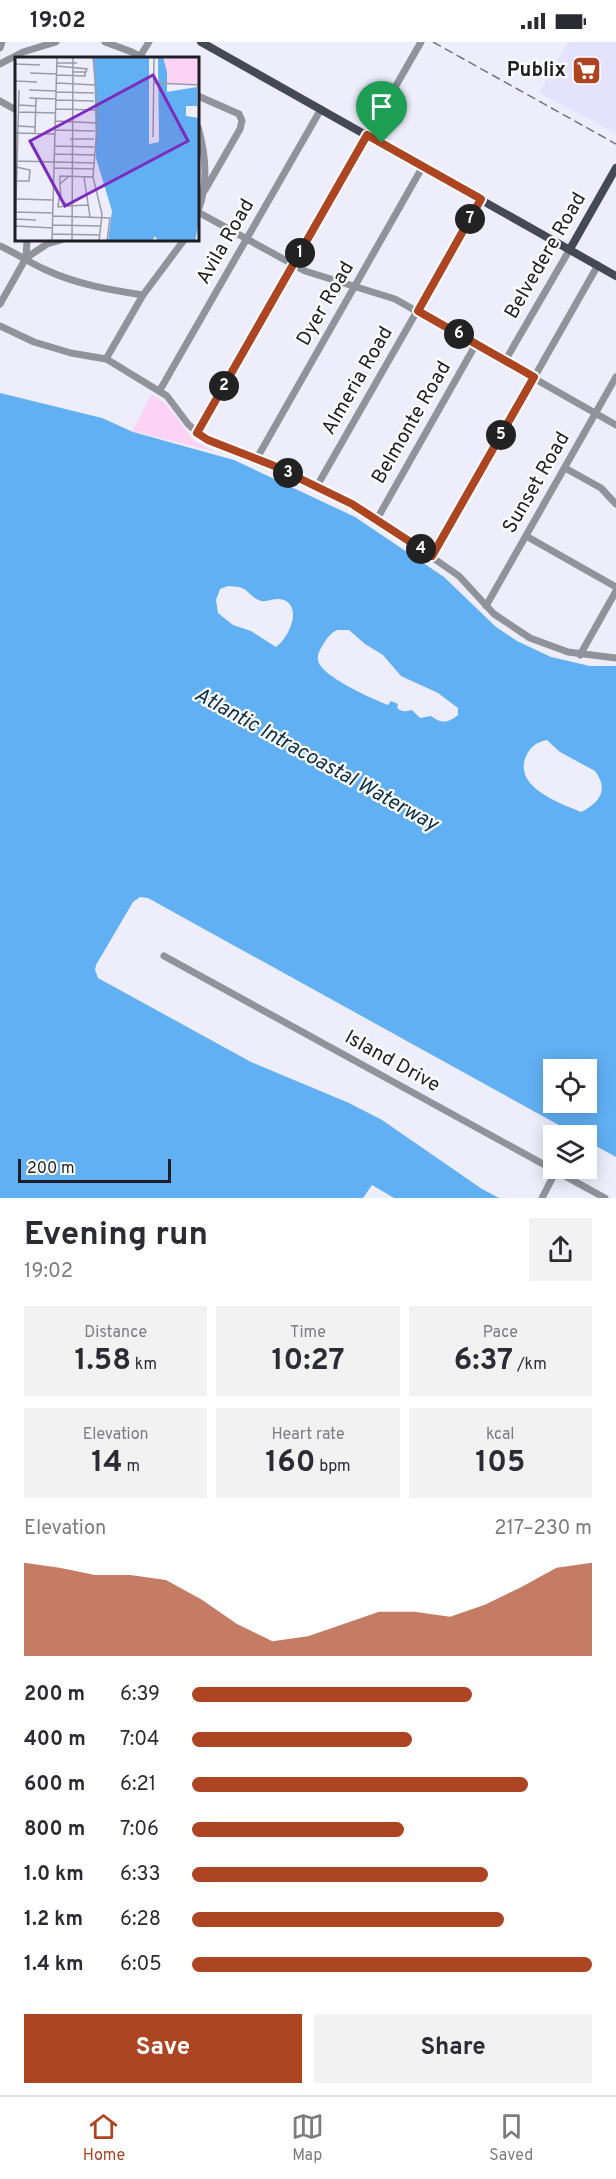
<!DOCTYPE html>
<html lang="en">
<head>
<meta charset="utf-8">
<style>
  body { margin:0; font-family:Overpass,sans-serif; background:#f2f2f3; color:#2b2b33; height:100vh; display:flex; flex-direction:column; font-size:22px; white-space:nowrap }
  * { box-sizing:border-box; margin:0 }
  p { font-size:20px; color:#7c7c81 }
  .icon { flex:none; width:33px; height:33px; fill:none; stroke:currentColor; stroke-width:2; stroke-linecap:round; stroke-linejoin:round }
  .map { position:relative; height:1156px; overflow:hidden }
  .panel { display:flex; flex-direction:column; background:#fff; flex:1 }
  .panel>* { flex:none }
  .fabs { position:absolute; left:543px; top:1017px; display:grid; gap:12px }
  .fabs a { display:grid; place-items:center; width:54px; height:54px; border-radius:0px; background:#fff; box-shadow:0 3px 15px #0003; font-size:30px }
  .scale { position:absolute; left:18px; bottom:15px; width:153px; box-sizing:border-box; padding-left:6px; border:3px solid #1e1e24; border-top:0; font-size:16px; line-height:21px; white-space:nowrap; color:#1e1e24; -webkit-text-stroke:4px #fff; paint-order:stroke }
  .pin { position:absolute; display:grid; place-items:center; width:51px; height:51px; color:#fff; margin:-62px -26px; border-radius:50% 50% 50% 0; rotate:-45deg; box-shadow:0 0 6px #0007 }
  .pin .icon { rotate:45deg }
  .km { position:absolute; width:30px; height:30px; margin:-15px; border-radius:50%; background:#222; color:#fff; font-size:16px; line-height:30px; text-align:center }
  .round { display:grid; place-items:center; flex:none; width:63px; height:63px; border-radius:0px; background:#f2f2f3 }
  .overview { display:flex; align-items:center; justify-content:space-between; height:102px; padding:0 24px }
  h1 { font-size:33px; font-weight:700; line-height:45px }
  .metrics { display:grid; grid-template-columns:repeat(3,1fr); gap:9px; height:102px; padding:6px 24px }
  .metrics div { display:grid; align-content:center; border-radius:0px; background:#f2f2f3; text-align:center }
  .metrics b { font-size:30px; font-weight:700 }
  .metrics small { font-size:16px; font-weight:400 }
  .metrics p { font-size:16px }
  .chart { height:168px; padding:12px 24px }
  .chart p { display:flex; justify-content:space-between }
  .chart svg { width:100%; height:108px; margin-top:6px; fill:#ad4523; opacity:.7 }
  .button { display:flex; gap:12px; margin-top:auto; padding:12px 24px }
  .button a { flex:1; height:69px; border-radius:0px; background:#ad4523; color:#fff; font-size:24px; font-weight:700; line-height:69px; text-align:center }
  .button a+a { background:#f2f2f3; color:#2b2b33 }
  ul { padding:0 24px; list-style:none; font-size:20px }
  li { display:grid; grid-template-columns:96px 72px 1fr; align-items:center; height:45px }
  li i { height:15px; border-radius:8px; background:#ad4523 }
  .status { display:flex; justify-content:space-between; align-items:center; height:42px; padding:0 30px; background:#fff; direction:ltr }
  .status svg { height:16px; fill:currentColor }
  .menu { display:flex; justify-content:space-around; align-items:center; height:84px; border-top:2px solid #e1e1e2; background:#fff; font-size:16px; color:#7c7c81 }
  .menu a { display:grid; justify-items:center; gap:3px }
  .menu .on { color:#ad4523 }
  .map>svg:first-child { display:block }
  .built { fill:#e4e2fc }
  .green { fill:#fcd3f4 }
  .water { fill:#61b0f3; fill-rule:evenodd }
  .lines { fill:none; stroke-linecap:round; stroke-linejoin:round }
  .minor { stroke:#90939a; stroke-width:7 }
  .major { stroke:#444955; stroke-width:8 }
  .rail { stroke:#73737d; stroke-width:1.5; stroke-dasharray:9 4.5; stroke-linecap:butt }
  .route-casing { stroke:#fff; stroke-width:12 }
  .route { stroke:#ad4523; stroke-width:8 }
  .labels { text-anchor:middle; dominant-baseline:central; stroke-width:4.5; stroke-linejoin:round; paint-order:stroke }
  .poi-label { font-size:20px; font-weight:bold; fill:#1e1e24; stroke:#fff; text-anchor:end }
  .street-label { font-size:20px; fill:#1e1e24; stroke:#fff }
  .water-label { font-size:21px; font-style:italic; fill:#0d2f49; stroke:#fff }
  .inset-road { fill:none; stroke:#9b9aa6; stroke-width:1.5 }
  .view { fill:#7b2cbf; fill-opacity:0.15; stroke:#7b2cbf; stroke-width:3 }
  .inset-edge { fill:none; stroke:#1e1e24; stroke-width:3 }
</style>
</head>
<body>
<div class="status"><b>19:02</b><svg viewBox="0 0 49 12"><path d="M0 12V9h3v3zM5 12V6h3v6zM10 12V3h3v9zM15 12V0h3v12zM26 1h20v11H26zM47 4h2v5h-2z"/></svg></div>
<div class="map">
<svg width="616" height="1156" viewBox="0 0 616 1156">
  <rect width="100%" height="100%" fill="#eeedfc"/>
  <path class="built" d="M568 0H616V91L539 51Z"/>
  <path class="green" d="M152 352 167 363 194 399 216 410 132 389Z"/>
  <path class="water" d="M0 351 102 376 133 390 234 418 355 475 444 535 496 585 517 599 551 615 590 624H616V1115L587 1099 586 1094 577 1093 148 856 140 855 133 860 96 923 95 928 98 936 251 1020 349 1061 382 1078 482 1147 499 1156H394L372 1143 363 1156H0ZM228 544C232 545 238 544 242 546 248 548 253 557 261 559 269 560 275 555 284 558 303 566 288 597 276 605L251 589 233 583 218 571 216 558 220 547ZM337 588H349L365 602 383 613 401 634 438 651 458 666V673C447 682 440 681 431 674L420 676 412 668C405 669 403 671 397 666L398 662 391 659 388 663C373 657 320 634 318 618 317 612 321 606 324 601 328 595 331 591 337 588ZM547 698 560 710 595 729C609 747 600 761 581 770 558 760 513 745 526 714 531 704 537 700 547 698ZM554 1028H586V1060H554Z"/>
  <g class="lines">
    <path class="minor" d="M105 0 132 10 143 16
      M0 6 2 0
      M139 16 149 0
      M0 22 23 10 56 0
      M198 54 239 72 242 79 240 87 205 148
      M0 59 16 68
      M198 85C206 113 209 141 198 169
      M198 170 305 229 395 257 616 383
      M0 204C16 211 30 221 46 228 76 242 110 248 143 253
      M26 216 47 202 61 198
      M0 262 26 216 27 198
      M0 284 34 300 71 311 106 317 113 321 167 354 188 382 201 394 317 444 377 477 459 534 494 572 530 596 568 610 616 616
      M106 317 143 253 184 198
      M505 319 570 207
      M160 348 321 67
      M197 391 421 0
      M257 416 423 124
      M565 426 601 446 616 462
      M317 444 481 157
      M377 477 476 302
      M526 494 616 545
      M432 515 598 223
      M486 564 616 335
      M580 613 616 549
      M164 914 605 1156
      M542 1156 556 1129"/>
    <path class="major" d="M201 0 616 234
      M570 207 616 126"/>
    <path class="rail" d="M433 0 616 102"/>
  </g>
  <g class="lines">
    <defs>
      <path id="route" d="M367 93 481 157 418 269 534 335 432 514 352 462 272 423 208 398 197 391Z"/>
    </defs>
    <use href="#route" class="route-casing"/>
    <use href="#route" class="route"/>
  </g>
  <defs>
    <symbol id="supermarket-square" viewBox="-11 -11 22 22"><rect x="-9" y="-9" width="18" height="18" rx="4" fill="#ad4523" stroke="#fff"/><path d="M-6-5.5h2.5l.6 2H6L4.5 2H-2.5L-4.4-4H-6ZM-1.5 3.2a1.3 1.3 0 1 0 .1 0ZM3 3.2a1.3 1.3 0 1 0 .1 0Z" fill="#fff"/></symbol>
  </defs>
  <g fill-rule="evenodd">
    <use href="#supermarket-square" x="570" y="12" width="33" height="33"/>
  </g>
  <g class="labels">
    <g class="poi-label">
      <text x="566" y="29">Publix</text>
    </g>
    <g class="street-label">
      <text transform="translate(226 200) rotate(-60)">Avila Road</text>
      <text transform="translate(546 214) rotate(-60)">Belvedere Road</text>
      <text transform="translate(326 262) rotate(-60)">Dyer Road</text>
      <text transform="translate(358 339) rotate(-60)">Almeria Road</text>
      <text transform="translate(412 381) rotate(-60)">Belmonte Road</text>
      <text transform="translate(537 441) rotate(-60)">Sunset Road</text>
      <text transform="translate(392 1020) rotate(29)">Island Drive</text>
    </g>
    <g class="water-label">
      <text transform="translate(316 718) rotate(29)">Atlantic Intracoastal Waterway</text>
    </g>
  </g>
  <g transform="translate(15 15)">
    <rect width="184" height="184" fill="#eeedfc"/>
    <path d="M148 0H184V27L152 26Z" fill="#fcd3f4"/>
    <path d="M79 0H134V87L144 85 143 0H148L152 15V35L182 30V49H171V59L184 61 185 159 180 184H143L140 179 137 184H93L97 154 81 101Z" fill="#61b0f3"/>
    <path class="inset-road" d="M78 0 83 59 78 120 87 157 84 184M42 6H62M0 7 25 8M42 9 72 12 71 15H57M15 16 42 17M42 18 70 19V15M0 24 22 25M42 26 80 28M139 26 185 28M14 33 41 34M41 35 79 36M14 41 41 42M41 43 79 44M3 48 21 49M41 52 82 53M3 55 40 56M40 64 82 66M2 69 21 70M40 73 80 74M0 76 40 77M20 76 21 41M138 80 139 0M55 82H79M39 89 79 90M39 97 80 98M2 104 80 106M39 111 78 112M54 119 45 127 46 143 53 149 73 148M69 120 75 160M1 124H14L15 113 1 110M45 127V119L78 120M44 141 43 150 52 149M0 142 38 143M1 155 38 156M38 159 95 161 92 184M0 162 21 163M38 168 86 169M0 169 38 171M37 177 85 178M0 184 4 33M37 184 42 0M57 184 58 0"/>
    <path class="view" d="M138 18 173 84 50 149 15 84Z"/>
    <rect width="184" height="184" class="inset-edge"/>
  </g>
</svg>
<div class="fabs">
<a><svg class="icon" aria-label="locate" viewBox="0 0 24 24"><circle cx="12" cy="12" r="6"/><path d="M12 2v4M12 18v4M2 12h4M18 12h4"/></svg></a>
<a><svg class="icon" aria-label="layers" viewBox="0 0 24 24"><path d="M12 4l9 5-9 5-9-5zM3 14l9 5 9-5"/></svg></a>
</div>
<div class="scale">200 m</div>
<div class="pin" style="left:382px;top:101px;background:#1e9e55"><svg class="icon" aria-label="arrive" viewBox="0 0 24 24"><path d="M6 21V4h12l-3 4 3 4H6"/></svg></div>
<b class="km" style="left:300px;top:211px">1</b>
<b class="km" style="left:224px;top:344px">2</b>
<b class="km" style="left:288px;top:431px">3</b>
<b class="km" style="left:421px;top:507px">4</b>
<b class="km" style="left:501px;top:393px">5</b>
<b class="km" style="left:459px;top:292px">6</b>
<b class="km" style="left:470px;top:177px">7</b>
</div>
<section class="panel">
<div class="overview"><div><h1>Evening run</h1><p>19:02</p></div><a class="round"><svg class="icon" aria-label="share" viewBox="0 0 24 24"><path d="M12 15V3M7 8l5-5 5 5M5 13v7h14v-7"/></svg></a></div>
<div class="metrics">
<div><p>Distance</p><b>1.58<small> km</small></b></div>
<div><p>Time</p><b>10:27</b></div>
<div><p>Pace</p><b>6:37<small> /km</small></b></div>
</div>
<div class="metrics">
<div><p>Elevation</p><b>14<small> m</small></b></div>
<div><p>Heart rate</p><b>160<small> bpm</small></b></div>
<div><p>kcal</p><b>105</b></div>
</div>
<div class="chart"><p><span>Elevation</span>217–230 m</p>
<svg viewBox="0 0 160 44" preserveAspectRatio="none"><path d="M0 44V6L10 8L20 11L30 11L40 13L50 21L60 31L70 38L80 36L90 31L100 26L110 26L120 28L130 23L140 16L150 8L160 6V44z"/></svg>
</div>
<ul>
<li><b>200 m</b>6:39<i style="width:70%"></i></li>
<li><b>400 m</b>7:04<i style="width:55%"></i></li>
<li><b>600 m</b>6:21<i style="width:84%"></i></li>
<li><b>800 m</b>7:06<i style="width:53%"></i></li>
<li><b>1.0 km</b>6:33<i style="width:74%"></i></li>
<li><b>1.2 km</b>6:28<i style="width:78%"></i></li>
<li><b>1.4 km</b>6:05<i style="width:100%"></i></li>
</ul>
<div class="button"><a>Save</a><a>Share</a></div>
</section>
<nav class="menu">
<a class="on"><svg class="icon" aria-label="home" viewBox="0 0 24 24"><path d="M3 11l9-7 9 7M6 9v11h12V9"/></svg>Home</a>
<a><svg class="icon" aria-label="map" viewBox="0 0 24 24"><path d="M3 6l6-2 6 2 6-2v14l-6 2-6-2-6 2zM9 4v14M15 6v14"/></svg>Map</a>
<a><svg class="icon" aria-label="saved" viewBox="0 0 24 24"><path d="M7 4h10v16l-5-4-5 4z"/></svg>Saved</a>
</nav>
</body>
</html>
